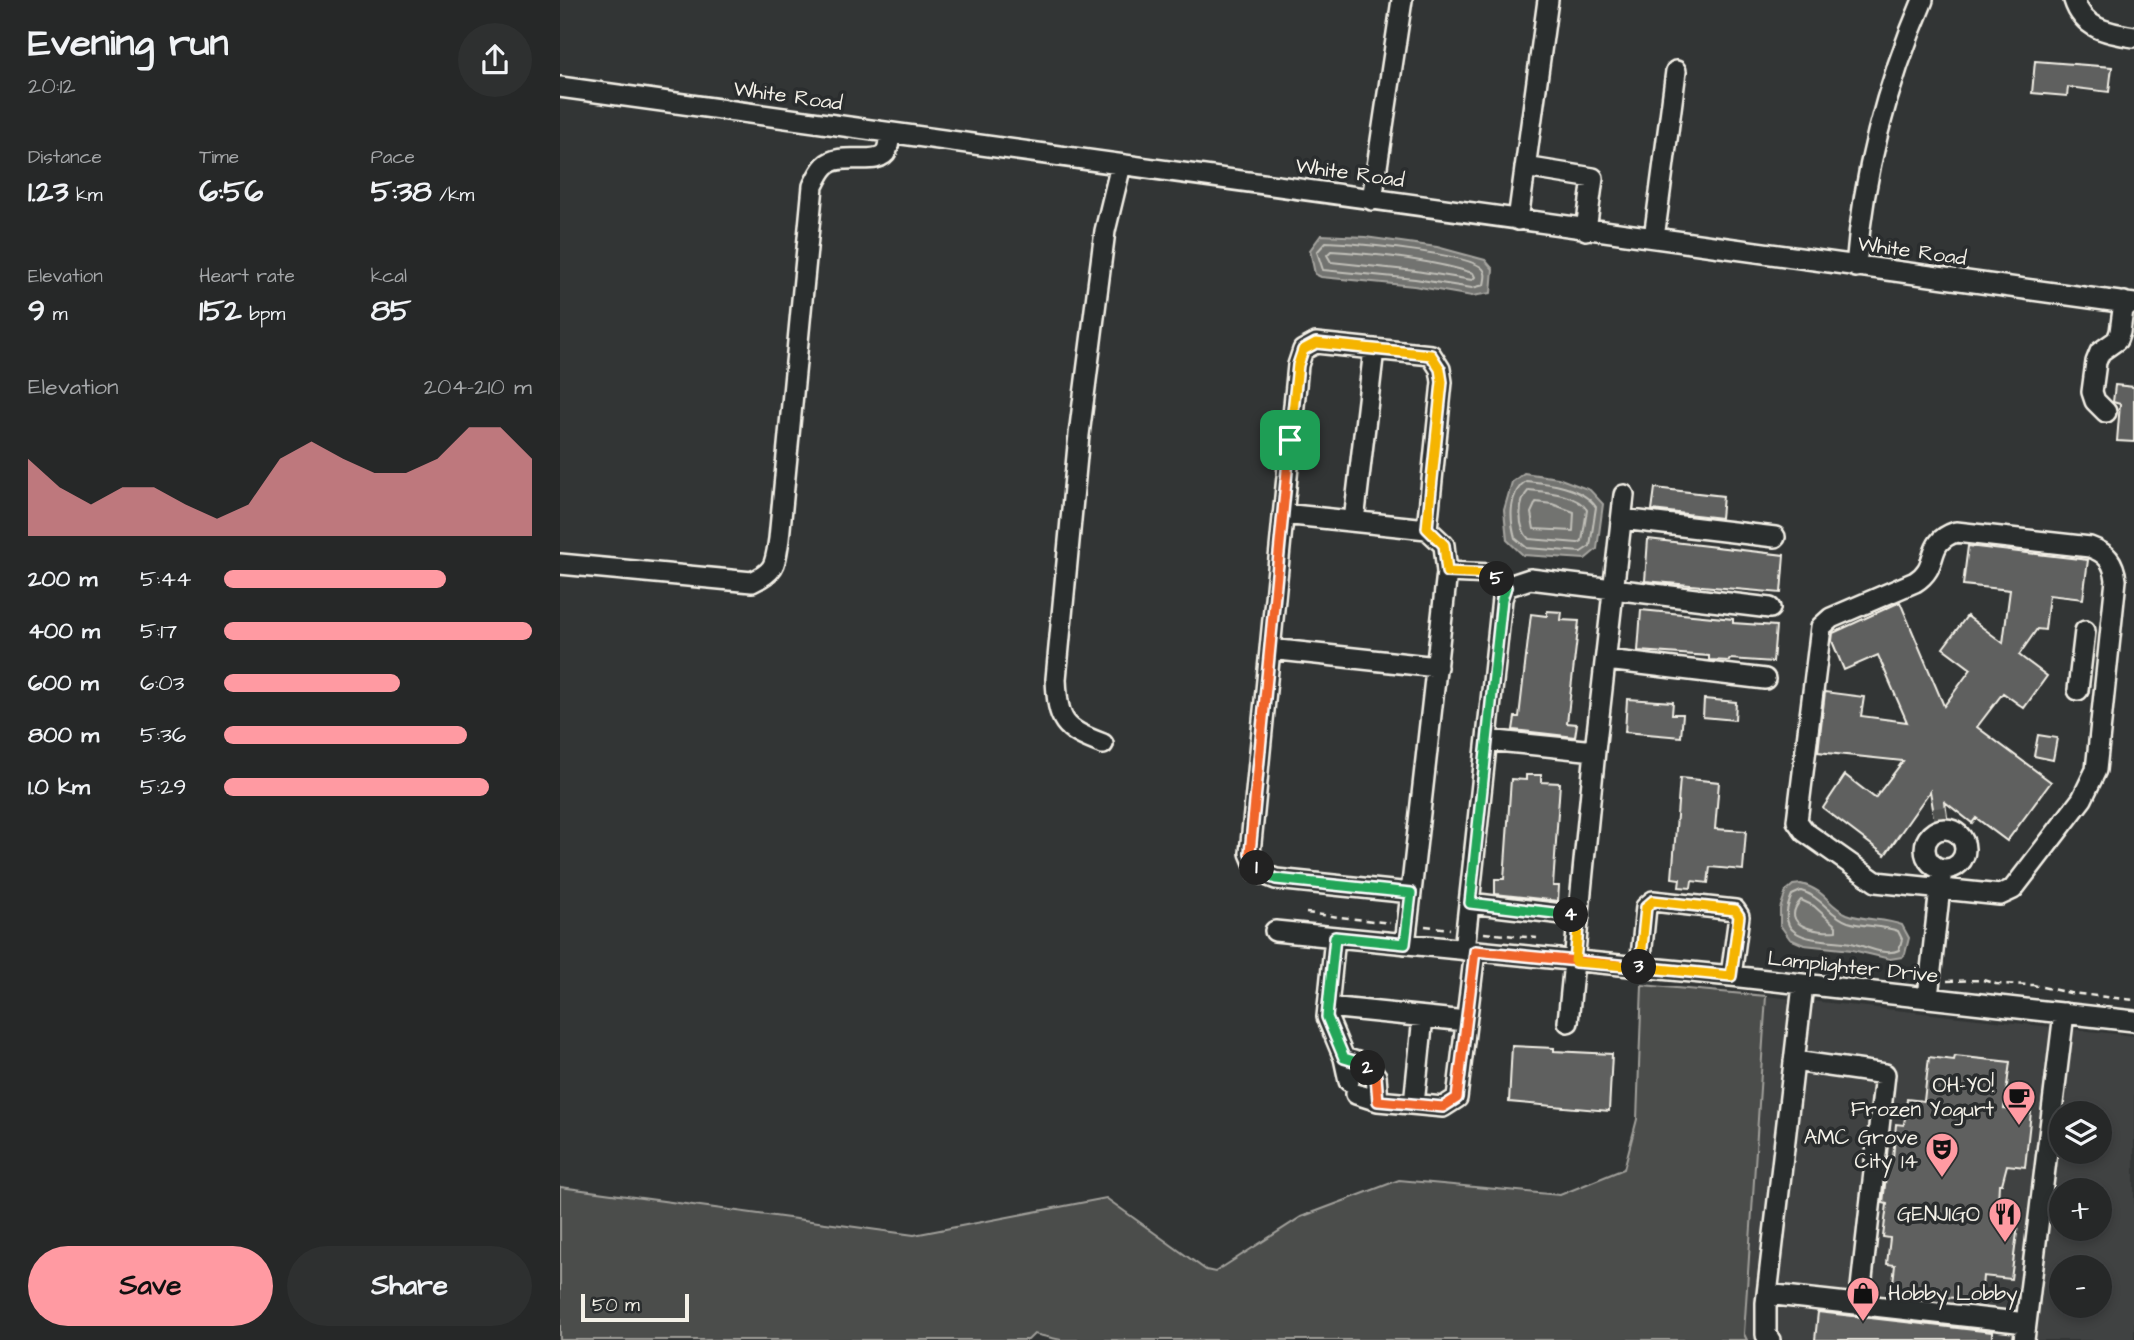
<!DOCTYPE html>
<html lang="en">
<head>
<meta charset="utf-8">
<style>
  body { margin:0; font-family:"Architects Daughter",sans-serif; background:#2e3030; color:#f1f3f6; height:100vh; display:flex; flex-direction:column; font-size:26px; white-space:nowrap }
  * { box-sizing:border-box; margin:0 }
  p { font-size:23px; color:#a4a6a8 }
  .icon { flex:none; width:38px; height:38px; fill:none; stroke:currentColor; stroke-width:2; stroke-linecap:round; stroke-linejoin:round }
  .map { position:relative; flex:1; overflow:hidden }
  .drawer { display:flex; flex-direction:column; background:#262828; width:560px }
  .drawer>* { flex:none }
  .controls { position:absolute; left:1489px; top:1101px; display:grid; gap:14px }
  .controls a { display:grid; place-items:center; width:63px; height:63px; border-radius:50%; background:#262828; box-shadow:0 4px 10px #0003,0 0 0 2px #424445; font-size:35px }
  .scale { position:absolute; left:21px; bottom:18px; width:108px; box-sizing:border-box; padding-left:7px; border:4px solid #f4f1e8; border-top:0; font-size:19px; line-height:24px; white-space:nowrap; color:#f4f1e8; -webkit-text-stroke:5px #2a2d2e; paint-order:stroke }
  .pin { position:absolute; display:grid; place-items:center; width:60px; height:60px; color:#fff; margin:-30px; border-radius:14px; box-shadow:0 4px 10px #0006 }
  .km { position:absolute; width:35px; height:35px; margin:-18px; border-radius:50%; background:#222; color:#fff; font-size:19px; line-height:35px; text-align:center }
  .round { display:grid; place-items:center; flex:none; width:74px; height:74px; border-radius:37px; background:#2e3030 }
  .head { display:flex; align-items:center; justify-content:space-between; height:119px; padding:0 28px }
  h1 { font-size:38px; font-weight:800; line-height:52px }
  .stats { display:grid; grid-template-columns:repeat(3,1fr); gap:10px; height:119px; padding:7px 28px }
  .stats div { display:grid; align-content:center }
  .stats b { font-size:30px; font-weight:800 }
  .stats small { font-size:19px; font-weight:400 }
  .stats p { font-size:19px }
  .chart { height:196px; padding:14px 28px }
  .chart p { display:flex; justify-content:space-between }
  .chart svg { width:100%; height:126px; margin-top:7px; fill:#ff9aa2; opacity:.7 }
  .button { display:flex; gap:14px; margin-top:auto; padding:14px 28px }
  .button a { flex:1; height:80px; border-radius:42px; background:#ff9aa2; color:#111; font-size:28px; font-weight:800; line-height:80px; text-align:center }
  .button a+a { background:#2e3030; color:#f1f3f6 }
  ul { padding:0 28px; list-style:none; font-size:23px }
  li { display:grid; grid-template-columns:112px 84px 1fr; align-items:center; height:52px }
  li i { height:18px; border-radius:9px; background:#ff9aa2 }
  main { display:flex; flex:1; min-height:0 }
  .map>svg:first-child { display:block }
  .built { fill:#404242; fill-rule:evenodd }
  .green { fill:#4b4d4c; stroke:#a09f9a; stroke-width:2 }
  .water { fill:#727370; stroke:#a6a5a0; stroke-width:2 }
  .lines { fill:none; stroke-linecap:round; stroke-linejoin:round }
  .shore { stroke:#c0bfb8; stroke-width:2 }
  .building { fill:#5f605f; stroke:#f4f1e8; stroke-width:2 }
  .minor-tunnel { stroke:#4f5150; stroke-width:19; stroke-dasharray:19 10; stroke-linecap:butt }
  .minor-casing { stroke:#f4f1e8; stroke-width:24 }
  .path { stroke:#f4f1e8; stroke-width:2.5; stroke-dasharray:7 5; stroke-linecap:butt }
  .minor { stroke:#2a2d2e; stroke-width:19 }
  .split-1-casing { stroke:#fff; stroke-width:14 }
  .split-2-casing { stroke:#fff; stroke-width:14 }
  .split-3-casing { stroke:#fff; stroke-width:14 }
  .split-4-casing { stroke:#fff; stroke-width:14 }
  .split-5-casing { stroke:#fff; stroke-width:14 }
  .split-6-casing { stroke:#fff; stroke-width:14 }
  .split-1 { stroke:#f0652b; stroke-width:9 }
  .split-2 { stroke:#22a559; stroke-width:9 }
  .split-3 { stroke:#f0652b; stroke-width:9 }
  .split-4 { stroke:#f5b400; stroke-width:9 }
  .split-5 { stroke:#22a559; stroke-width:9 }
  .split-6 { stroke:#f5b400; stroke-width:9 }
  .labels { text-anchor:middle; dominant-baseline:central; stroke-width:7; stroke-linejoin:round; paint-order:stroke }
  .street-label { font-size:21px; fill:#f4f1e8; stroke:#2a2d2e }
  .poi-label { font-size:21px; fill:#f4f1e8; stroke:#2a2d2e; text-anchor:end }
</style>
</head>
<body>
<main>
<section class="drawer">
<div class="head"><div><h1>Evening run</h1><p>20:12</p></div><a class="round"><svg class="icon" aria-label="share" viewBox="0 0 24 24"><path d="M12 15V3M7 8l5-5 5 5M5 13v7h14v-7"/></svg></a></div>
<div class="stats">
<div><p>Distance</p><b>1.23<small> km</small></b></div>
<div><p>Time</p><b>6:56</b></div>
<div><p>Pace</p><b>5:38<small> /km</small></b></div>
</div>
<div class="stats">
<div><p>Elevation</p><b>9<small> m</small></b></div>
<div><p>Heart rate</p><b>152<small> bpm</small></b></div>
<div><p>kcal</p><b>85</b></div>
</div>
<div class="chart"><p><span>Elevation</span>204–210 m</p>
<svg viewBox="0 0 160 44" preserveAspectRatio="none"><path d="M0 44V17L10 27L20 33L30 27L40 27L50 33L60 38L70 33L80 17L90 11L100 17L110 22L120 22L130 17L140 6L150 6L160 17V44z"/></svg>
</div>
<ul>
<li><b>200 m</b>5:44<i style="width:72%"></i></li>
<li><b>400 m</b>5:17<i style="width:100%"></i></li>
<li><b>600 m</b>6:03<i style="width:57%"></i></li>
<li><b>800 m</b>5:36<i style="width:79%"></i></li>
<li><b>1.0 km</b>5:29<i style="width:86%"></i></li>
</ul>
<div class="button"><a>Save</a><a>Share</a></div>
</section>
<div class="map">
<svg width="1574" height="1340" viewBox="0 0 1574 1340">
  <rect width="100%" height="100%" fill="#323535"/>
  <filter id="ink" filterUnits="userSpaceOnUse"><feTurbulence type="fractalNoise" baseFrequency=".0143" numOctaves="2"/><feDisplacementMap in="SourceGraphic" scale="14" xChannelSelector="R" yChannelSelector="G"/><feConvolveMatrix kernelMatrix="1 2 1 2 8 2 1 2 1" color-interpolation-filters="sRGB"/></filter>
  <g filter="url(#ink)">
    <path class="built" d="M1206 996 1574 1036V1340H1187L1184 1334ZM1502 1113H1540V1152H1502ZM1502 1190H1540V1228H1502ZM1502 1267H1540V1306H1502Z"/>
    <path class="green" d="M1082 985 1206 996 1184 1334 1187 1340H501L474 1334 468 1340H0V1187L354 1235 546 1198 646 1270 655 1272 741 1217 839 1180 1000 1195 1064 1169 1077 1119Z"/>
    <path class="water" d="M761 235 805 237 877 247 925 260 933 269 931 293 912 296 854 286 761 277 755 274 750 250Z
      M964 473 998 478 1030 490 1043 504 1037 549 1025 559 963 555 947 540 944 510 952 482Z
      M1241 884C1266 890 1268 906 1287 914 1305 921 1324 918 1342 925L1349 938 1345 954 1342 957 1330 959 1292 950 1244 945 1230 939 1220 925V909L1226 891 1233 885Z"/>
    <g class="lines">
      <path class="shore" d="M766 242C790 243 911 253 923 269 927 273 925 279 924 285L912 288 855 279 763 270 757 252Z
        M771 251C818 254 867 259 913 273L915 277 912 280 856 271 771 262 767 255Z
        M966 481C989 483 1022 487 1036 507L1030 546 1021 552 967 548 955 538C950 520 948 493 966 481Z
        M969 490C987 492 1017 494 1027 510L1022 541 1018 543 969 539C957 527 958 501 969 490Z
        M976 502 992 504 1014 512 1013 531 974 529 971 513Z
        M1241 891C1261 896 1269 915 1288 922 1304 927 1322 925 1338 931L1342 939 1339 950C1326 957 1306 946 1291 943 1261 938 1210 944 1232 895Z
        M1241 900 1254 906 1276 926V931C1258 933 1218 926 1241 900Z"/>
    </g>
    <path class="building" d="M1475 61 1552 67 1549 92 1508 87 1507 96 1472 93Z
      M1555 385 1574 387V442L1557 441 1560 404 1553 402Z
      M1095 488 1163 496 1161 518 1092 510Z
      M1088 539 1224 555 1221 593 1085 581Z
      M1408 546 1528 560 1523 599 1489 595 1485 630 1477 629 1459 655 1487 676 1464 708 1443 693 1417 727 1491 782 1447 841 1416 818 1412 823 1385 802 1388 824 1376 826 1370 791 1325 855 1263 808 1285 775 1315 798 1343 761 1258 752 1265 692 1304 697 1301 716 1347 722 1318 655 1284 670 1272 641 1273 633 1340 602 1384 706 1411 669 1383 648 1407 616 1443 643 1450 590 1403 585Z
      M1081 610 1173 619V623L1216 626 1213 662 1170 659 1169 661 1149 660V656L1078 651Z
      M987 611 1002 612 1001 620 1019 621 1007 723 1017 724 1015 737 953 730 955 717H959L971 614 987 616Z
      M1067 699 1113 702 1112 714H1123L1121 737 1065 732Z
      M1144 699 1176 702 1175 720 1143 717Z
      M1478 735 1497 738 1493 760 1474 756Z
      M966 775H981V782L1000 783 993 886H999L998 901 935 894V879H944L951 779 966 780Z
      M1120 778 1159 782 1155 829 1186 831 1183 870 1150 867 1148 883 1132 881 1131 888 1119 887 1120 879 1112 878Z
      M952 1046 994 1048V1051L1052 1054 1049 1111 949 1102Z
      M1395 1056 1450 1062 1444 1109 1471 1112 1465 1167 1447 1165 1442 1184H1439L1437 1222 1458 1225 1451 1279 1423 1276 1421 1301 1332 1291 1335 1265 1327 1264 1330 1238 1323 1237 1327 1204 1323 1203 1328 1157 1333 1158 1336 1124 1344 1125 1347 1099 1364 1101 1369 1057 1394 1060Z
      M1258 1312 1432 1332V1340H1255Z"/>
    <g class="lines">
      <path class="minor-tunnel" d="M1374 818 1387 816"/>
      <defs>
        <path id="minor" d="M1514 0C1523 29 1548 33 1574 37
          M0 87 1574 304
          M965 167 1033 178 1026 230
          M812 200 842 0
          M958 220 988 0
          M1094 238 1116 71
          M1296 267C1303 175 1327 84 1363 0
          M1546 412 1535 401 1532 392 1536 362 1540 352 1557 340 1560 332 1564 302
          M723 514 867 529
          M1062 519 1215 537
          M794 521 814 349
          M1396 532 1530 547C1547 553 1554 562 1556 580L1536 770 1522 799 1453 889 1440 895 1316 882 1245 832 1237 821 1261 627 1271 618 1355 582C1382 565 1363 543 1396 532Z
          M0 564 192 582C216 571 215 564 219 539L253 186C256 180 260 171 265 166 280 150 319 168 327 150 329 145 329 138 330 133
          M710 649 877 667
          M1047 660 1205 679
          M1518 690 1525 631
          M927 740 1035 751
          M543 744C503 729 498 722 496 679L519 435 545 231 561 165
          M1365 849a20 20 0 1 1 40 0a20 20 0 1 1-40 0Z
          M851 893 887 572
          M910 903 1019 916
          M715 931 1171 976 1574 1021
          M775 937 767 1017 784 1058 804 1064 816 1076 818 1101 883 1107 897 1098 915 951
          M845 944 851 893 716 879 698 872 690 853 738 365 743 350 756 343 871 355 880 369 882 382 867 529 884 545 887 572 932 574 946 587
          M904 950 942 599 946 587 970 579 1210 608
          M1080 967 1086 907 1093 901 1175 910 1179 916 1171 976
          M1368 997 1382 869
          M768 1007 906 1021
          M1008 1022 1035 751 1064 495
          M784 1058 789 1081
          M1234 1061 1325 1074 1299 1305
          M796 1094 818 1101
          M854 1104 863 1017
          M1207 1294 1466 1323
          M1210 1340 1206 1335V1303L1243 985
          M1464 1340 1504 1013"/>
      </defs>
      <use href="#minor" class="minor-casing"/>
      <path class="path" d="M746 913 830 923
        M865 926 890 929
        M924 933 977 938
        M1328 975 1353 977
        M1387 981 1423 980 1436 984 1473 985 1510 993 1574 1000"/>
      <use href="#minor" class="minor"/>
    </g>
  </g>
  <g class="lines" filter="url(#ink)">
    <defs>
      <path id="split-1" d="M697 868 690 853 730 440"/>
      <path id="split-2" d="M697 868 698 872 716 879 851 893 845 944 775 937 767 1017 784 1058 804 1064 808 1068"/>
      <path id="split-3" d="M808 1068 816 1076 818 1101 883 1107 897 1098 915 951 1079 967"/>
      <path id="split-4" d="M1011 915 1019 916 1015 962 1080 967 1086 907 1093 901 1175 910 1179 916 1171 976 1079 967"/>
      <path id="split-5" d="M937 579 946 587 942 599 910 903 1011 915"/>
      <path id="split-6" d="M730 440 738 365 743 350 756 343 871 355 880 369 882 382 867 528 884 545 887 572 932 574 937 579"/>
    </defs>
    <use href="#split-1" class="split-1-casing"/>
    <use href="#split-2" class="split-2-casing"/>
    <use href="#split-3" class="split-3-casing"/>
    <use href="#split-4" class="split-4-casing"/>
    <use href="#split-5" class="split-5-casing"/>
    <use href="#split-6" class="split-6-casing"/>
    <use href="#split-1" class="split-1"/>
    <use href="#split-2" class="split-2"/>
    <use href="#split-3" class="split-3"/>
    <use href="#split-4" class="split-4"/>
    <use href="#split-5" class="split-5"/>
    <use href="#split-6" class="split-6"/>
  </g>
  <defs>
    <symbol id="cafe-pin" viewBox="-11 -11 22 30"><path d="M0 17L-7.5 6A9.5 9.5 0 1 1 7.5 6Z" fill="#ff9aa2" stroke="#2a2d2e"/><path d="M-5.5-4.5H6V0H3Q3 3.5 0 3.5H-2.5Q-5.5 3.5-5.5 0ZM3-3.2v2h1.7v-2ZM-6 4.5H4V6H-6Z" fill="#111"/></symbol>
    <symbol id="theatre-pin" viewBox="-11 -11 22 30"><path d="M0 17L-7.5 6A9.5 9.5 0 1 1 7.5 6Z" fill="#ff9aa2" stroke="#2a2d2e"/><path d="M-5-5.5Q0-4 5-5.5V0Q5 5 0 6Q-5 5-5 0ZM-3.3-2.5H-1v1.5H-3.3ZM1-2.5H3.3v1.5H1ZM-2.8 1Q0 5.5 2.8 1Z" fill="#111"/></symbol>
    <symbol id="restaurant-pin" viewBox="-11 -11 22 30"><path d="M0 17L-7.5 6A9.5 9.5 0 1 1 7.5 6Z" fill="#ff9aa2" stroke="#2a2d2e"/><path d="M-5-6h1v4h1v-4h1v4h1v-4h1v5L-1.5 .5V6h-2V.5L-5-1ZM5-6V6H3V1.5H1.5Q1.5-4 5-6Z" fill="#111"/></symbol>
    <symbol id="shop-pin" viewBox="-11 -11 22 30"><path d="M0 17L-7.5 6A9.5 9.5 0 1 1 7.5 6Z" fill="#ff9aa2" stroke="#2a2d2e"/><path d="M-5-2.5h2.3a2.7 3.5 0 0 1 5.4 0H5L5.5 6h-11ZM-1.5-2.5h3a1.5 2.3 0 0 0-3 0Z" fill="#111"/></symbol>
  </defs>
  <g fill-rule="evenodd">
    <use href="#cafe-pin" x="1440" y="1078" width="38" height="52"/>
    <use href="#theatre-pin" x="1363" y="1130" width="38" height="52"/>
    <use href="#restaurant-pin" x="1426" y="1195" width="38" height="52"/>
    <use href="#shop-pin" x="1284" y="1274" width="38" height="52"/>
  </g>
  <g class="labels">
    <g class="street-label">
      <text transform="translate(228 96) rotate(8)">White Road</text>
      <text transform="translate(790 173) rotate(8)">White Road</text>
      <text transform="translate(1352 251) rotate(8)">White Road</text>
      <text transform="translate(1293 967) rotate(6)">Lamplighter Drive</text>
    </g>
    <g class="poi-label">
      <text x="1434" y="1085">OH-YO!<tspan x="1434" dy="24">Frozen Yogurt</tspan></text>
      <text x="1358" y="1137">AMC Grove<tspan x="1358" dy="24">City 14</tspan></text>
      <text x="1420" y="1214">GENJIGO</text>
      <text x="1328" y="1293" text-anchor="start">Hobby Lobby</text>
    </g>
  </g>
</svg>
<div class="controls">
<a><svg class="icon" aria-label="layers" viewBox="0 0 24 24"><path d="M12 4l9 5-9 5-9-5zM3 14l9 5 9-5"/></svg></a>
<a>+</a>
<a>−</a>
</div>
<div class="scale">50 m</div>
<div class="pin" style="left:730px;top:440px;background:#1e9e55"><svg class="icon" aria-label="arrive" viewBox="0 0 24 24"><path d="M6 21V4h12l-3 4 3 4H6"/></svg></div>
<b class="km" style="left:697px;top:868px">1</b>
<b class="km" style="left:808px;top:1068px">2</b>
<b class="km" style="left:1079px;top:967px">3</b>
<b class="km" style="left:1011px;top:915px">4</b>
<b class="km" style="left:937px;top:579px">5</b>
</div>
</main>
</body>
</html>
